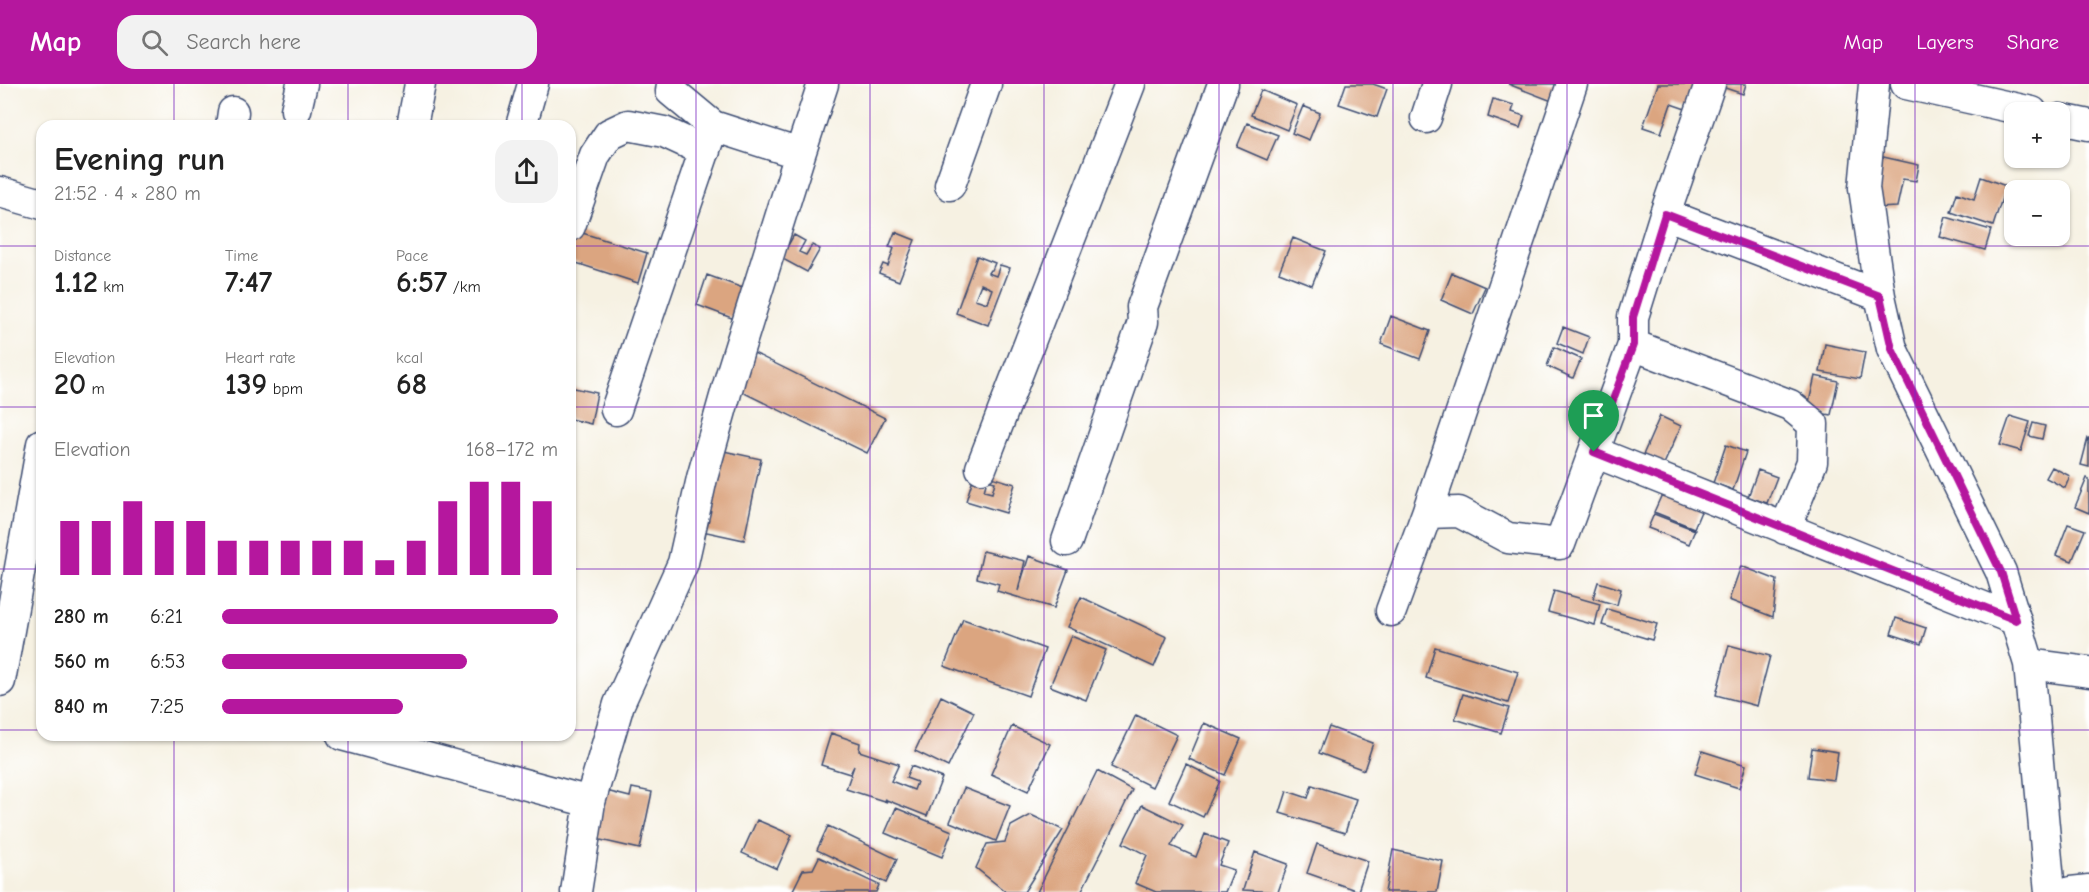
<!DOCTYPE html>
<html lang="en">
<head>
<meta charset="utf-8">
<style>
  body { margin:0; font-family:"Comic Neue",sans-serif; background:#f2f2f2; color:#222; height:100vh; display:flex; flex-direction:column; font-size:22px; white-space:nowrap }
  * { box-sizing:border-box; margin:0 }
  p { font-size:20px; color:#767676 }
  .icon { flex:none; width:33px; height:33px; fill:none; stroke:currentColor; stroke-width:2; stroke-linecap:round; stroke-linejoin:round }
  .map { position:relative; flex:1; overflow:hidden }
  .details { position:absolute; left:36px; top:36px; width:540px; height:621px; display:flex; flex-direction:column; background:#fff; border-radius:18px; box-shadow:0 2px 4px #0004 }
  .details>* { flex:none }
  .tools { position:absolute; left:2004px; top:18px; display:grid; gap:12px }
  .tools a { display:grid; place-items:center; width:66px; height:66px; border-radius:12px; background:#fff; box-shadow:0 2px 4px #0004; font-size:30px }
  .pin { position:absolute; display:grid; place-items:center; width:51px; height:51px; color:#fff; margin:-62px -26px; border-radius:50% 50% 50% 0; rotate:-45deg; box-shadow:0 0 6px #0007 }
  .pin .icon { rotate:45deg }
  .round { display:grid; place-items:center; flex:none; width:63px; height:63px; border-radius:18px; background:#f2f2f2 }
  .head { display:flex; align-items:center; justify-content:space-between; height:102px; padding:0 18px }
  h1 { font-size:33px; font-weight:700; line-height:45px }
  .stats { display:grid; grid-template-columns:repeat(3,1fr); gap:9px; height:102px; padding:6px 18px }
  .stats div { display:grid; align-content:center }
  .stats b { font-size:30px; font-weight:700 }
  .stats small { font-size:16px; font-weight:400 }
  .stats p { font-size:16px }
  .chart { height:168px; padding:12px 18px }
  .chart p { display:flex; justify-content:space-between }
  .chart svg { width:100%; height:108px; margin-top:6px; stroke:#b5179e; stroke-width:6 }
  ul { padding:0 18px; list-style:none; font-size:20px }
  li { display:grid; grid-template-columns:96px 72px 1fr; align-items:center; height:45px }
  li i { height:15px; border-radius:8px; background:#b5179e }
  header { display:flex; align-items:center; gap:36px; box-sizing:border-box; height:84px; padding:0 30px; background:#b5179e; color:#fff }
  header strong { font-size:28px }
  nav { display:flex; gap:33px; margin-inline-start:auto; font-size:21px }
  .search { width:420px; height:54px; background:#f2f2f2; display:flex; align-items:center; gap:15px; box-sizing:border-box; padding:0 21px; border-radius:18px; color:#767676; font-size:22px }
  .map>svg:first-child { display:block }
  .building { fill:#dba580; fill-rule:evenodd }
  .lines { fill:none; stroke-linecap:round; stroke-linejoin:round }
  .street-casing { stroke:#3c4c72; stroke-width:33 }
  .street { stroke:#fff; stroke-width:30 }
  .route-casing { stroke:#fff; stroke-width:12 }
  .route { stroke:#b5179e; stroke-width:8 }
  .grid { fill:none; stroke:#7b2cbf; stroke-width:1.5; stroke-opacity:0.55 }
</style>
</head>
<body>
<header>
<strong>Map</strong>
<div class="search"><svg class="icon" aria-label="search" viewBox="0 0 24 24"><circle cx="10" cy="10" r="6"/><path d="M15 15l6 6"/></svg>Search here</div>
<nav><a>Map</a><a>Layers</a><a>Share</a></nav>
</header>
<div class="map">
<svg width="2089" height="808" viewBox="0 0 2089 808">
  <rect width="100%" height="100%" fill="#fff"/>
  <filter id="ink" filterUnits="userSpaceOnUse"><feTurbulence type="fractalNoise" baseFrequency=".0167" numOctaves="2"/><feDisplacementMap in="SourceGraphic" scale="12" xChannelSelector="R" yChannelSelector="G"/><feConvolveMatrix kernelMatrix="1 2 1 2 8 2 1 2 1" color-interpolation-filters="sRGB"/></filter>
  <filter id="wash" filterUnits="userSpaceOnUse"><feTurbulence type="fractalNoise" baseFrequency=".008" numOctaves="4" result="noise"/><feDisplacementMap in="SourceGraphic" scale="24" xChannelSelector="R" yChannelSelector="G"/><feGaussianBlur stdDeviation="1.35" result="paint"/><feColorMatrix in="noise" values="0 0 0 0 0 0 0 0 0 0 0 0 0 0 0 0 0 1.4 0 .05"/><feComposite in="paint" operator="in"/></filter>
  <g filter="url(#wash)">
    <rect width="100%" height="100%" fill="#f6f1e2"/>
    <g id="blocks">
      <path class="building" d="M1346 0H1373L1387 5 1377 33 1339 20Z
        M1508 0H1559L1552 17Z
        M1658 0H1707L1697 29 1671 20 1661 49 1643 43Z
        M1719 0H1746L1743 10 1719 2Z
        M1261 6 1297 21 1287 46 1251 31Z
        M1493 15 1514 21 1512 28 1524 32 1520 44 1488 33Z
        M1303 22 1320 29 1309 56 1292 49Z
        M1247 39 1278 51 1267 76 1237 63Z
        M1879 72 1919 81 1916 97 1903 95 1897 123 1877 124Z
        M1981 93 2006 102 1993 142 1951 128 1957 109 1974 115Z
        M1946 133 1991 146 1985 166 1940 153Z
        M576 147 647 169 638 199 570 177V167Z
        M895 148 915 156 899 197 879 189 883 180 888 182 894 164 889 163Z
        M794 151 805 157 799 168 806 171 812 161 820 165 807 188 781 174Z
        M1293 154 1326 167 1312 201 1279 188Z
        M977 172 995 179 992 186H990L988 189 996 192 1000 181 1010 184 988 241 956 229ZM981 200 992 205 987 219 975 215Z
        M1452 189 1485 203 1473 230 1441 216Z
        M707 191 748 206 737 236 697 221Z
        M1391 232 1430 247 1420 275 1381 260Z
        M1563 243 1589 253 1583 270 1557 259Z
        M1825 260 1865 268 1860 295 1820 288Z
        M1554 263 1581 275 1573 294 1547 282Z
        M750 267 885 334 867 369 732 303Z
        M1815 292 1838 297 1831 331 1807 327Z
        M570 303 597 309 591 340 570 335Z
        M1660 332 1681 342 1664 380 1643 371Z
        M2010 332 2030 338 2021 367 2000 361Z
        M2033 339 2045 342 2042 355 2029 352Z
        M2088 354H2089V383L2081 381Z
        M1726 361 1746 368 1733 406 1713 399Z
        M719 366 761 375 744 456 702 447Z
        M2052 383 2070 392 2065 404 2046 394Z
        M1758 386 1777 393 1767 419 1748 413Z
        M975 388 1015 400 1006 429 966 417ZM987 396 995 398 992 409 984 407Z
        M2087 394 2089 395V429L2075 423Z
        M1663 408 1702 425 1694 444 1654 428Z
        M1654 430 1695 446 1689 460 1648 444Z
        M2068 440 2085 446 2072 477 2056 471Z
        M983 467 1025 477 1018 507 1029 472 1068 486 1054 524 997 507 999 500 977 494Z
        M1741 482 1777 496 1773 533 1729 516Z
        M1598 498 1621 505 1617 521 1593 514Z
        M1554 507 1600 520 1595 541 1548 528Z
        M1081 513 1167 553 1154 583 1067 543Z
        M1607 525 1657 540 1652 556 1602 541Z
        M1896 534 1926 544 1921 560 1891 550Z
        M963 535 1045 565 1028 612 944 582Z
        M1071 552 1106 566 1086 616 1050 602Z
        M1729 561 1770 572 1757 622 1716 611Z
        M1435 563 1518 588 1508 619 1426 594Z
        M1463 610 1509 624 1501 649 1455 635Z
        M941 612 974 628 948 683 915 667Z
        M1136 631 1177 651 1152 703 1111 683Z
        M1204 639 1241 655 1225 691 1189 675Z
        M1012 642 1050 660 1028 707 991 690Z
        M1329 643 1373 659 1364 686 1319 669Z
        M831 649 860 659 859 667 899 680 891 697 914 706 917 698 906 694 911 682 942 694 927 732 884 715 887 718 846 705 854 682 850 690 821 681Z
        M1812 664 1838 668 1834 696 1808 693Z
        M1702 667 1746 681 1739 704 1695 690Z
        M1186 680 1220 697 1203 733 1169 717Z
        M1097 687 1132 706 1114 743 1081 808H1037Z
        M1312 701 1356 715 1345 749 1280 729 1287 707 1308 714Z
        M632 704 652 708 640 765 596 755 606 707 630 713Z
        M964 704 1010 722 996 757 950 738Z
        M1142 721 1183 741 1171 762 1196 773 1205 750 1228 759 1219 781 1234 786 1225 808H1156L1135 799 1147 771 1123 759Z
        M896 724 952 747 942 773 885 749Z
        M1031 731 1063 746 1024 808H1006L976 784 987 760 1005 758 1011 742Z
        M757 736 792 751 777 785 742 769Z
        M828 742 897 775 886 799 817 766Z
        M1317 760 1368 777 1358 807 1307 789Z
        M1393 766 1443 777 1437 808H1385Z
        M1255 768 1288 780 1278 808 1243 806Z
        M819 773 879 801 876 808H792L803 786 813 785Z"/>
    </g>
  </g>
  <g filter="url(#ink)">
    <use href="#blocks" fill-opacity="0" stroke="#3c4c72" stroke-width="1.5"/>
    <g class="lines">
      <defs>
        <path id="street" d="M672 0 671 7 713 42 800 70
          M1874 0 1864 104 1880 212 1892 265 2001 488 2029 580 2050 808
          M1906 0 2032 28
          M296 26 302 0
          M1426 34 1437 0
          M2060 35 2089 41
          M231 42 233 28
          M412 42 420 0
          M521 42 533 0
          M950 101 986 0
          M0 108 42 120
          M1665 130 1880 212
          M570 142 595 71 609 50 628 41 664 48 705 67
          M1633 261 1790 321 1813 340 1812 378 1785 445
          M616 326 713 42
          M1594 368 2016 536
          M981 384 1130 0
          M1427 429 1572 0
          M1067 457 1143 238 1142 223 1223 0
          M1391 527 1427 429 1459 428 1508 454 1560 460 1633 261V233L1665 130 1710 0
          M2029 580 2089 588
          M0 597 42 360
          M342 651 590 718
          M576 808 590 718 619 620 683 479 702 394 731 291 800 70 823 0
          M2071 808 2089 806"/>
      </defs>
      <use href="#street" class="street-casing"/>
      <use href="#street" class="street"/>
    </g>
  </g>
  <g class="lines" filter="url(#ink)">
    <defs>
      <path id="route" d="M1665 130 1880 212 1892 265 2001 488 2016 536 1594 368 1633 261V233Z"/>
    </defs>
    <use href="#route" class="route-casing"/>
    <use href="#route" class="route"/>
  </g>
  <path class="grid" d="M174 0V42M348 0V42M522 0V42M696 0V808M870 0V808M1044 0V808M1219 0V808M1393 0V808M1567 0V808M1741 0V808M1915 0V808M0 162H42M570 162H2089M0 323H42M570 323H2089M0 485H42M570 485H2089M0 646H42M570 646H2089M174 651V808M348 651V808M522 651V808"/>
</svg>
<div class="tools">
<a>+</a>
<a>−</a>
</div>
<div class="pin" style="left:1594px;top:368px;background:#1e9e55"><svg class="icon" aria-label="arrive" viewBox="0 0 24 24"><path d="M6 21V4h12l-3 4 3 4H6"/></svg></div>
<section class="details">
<div class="head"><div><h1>Evening run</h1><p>21:52 · 4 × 280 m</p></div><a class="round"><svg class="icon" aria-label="share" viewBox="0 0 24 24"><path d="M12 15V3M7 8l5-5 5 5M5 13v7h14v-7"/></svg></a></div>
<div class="stats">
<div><p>Distance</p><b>1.12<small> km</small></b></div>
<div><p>Time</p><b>7:47</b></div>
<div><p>Pace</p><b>6:57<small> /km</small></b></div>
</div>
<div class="stats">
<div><p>Elevation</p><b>20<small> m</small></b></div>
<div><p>Heart rate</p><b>139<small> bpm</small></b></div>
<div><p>kcal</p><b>68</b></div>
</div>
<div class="chart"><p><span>Elevation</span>168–172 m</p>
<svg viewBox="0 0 160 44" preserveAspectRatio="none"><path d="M5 44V22M15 44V22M25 44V14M35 44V22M45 44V22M55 44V30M65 44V30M75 44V30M85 44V30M95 44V30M105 44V38M115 44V30M125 44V14M135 44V6M145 44V6M155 44V14"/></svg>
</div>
<ul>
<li><b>280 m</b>6:21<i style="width:100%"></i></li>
<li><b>560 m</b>6:53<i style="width:73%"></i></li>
<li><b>840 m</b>7:25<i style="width:54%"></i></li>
</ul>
</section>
</div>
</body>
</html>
